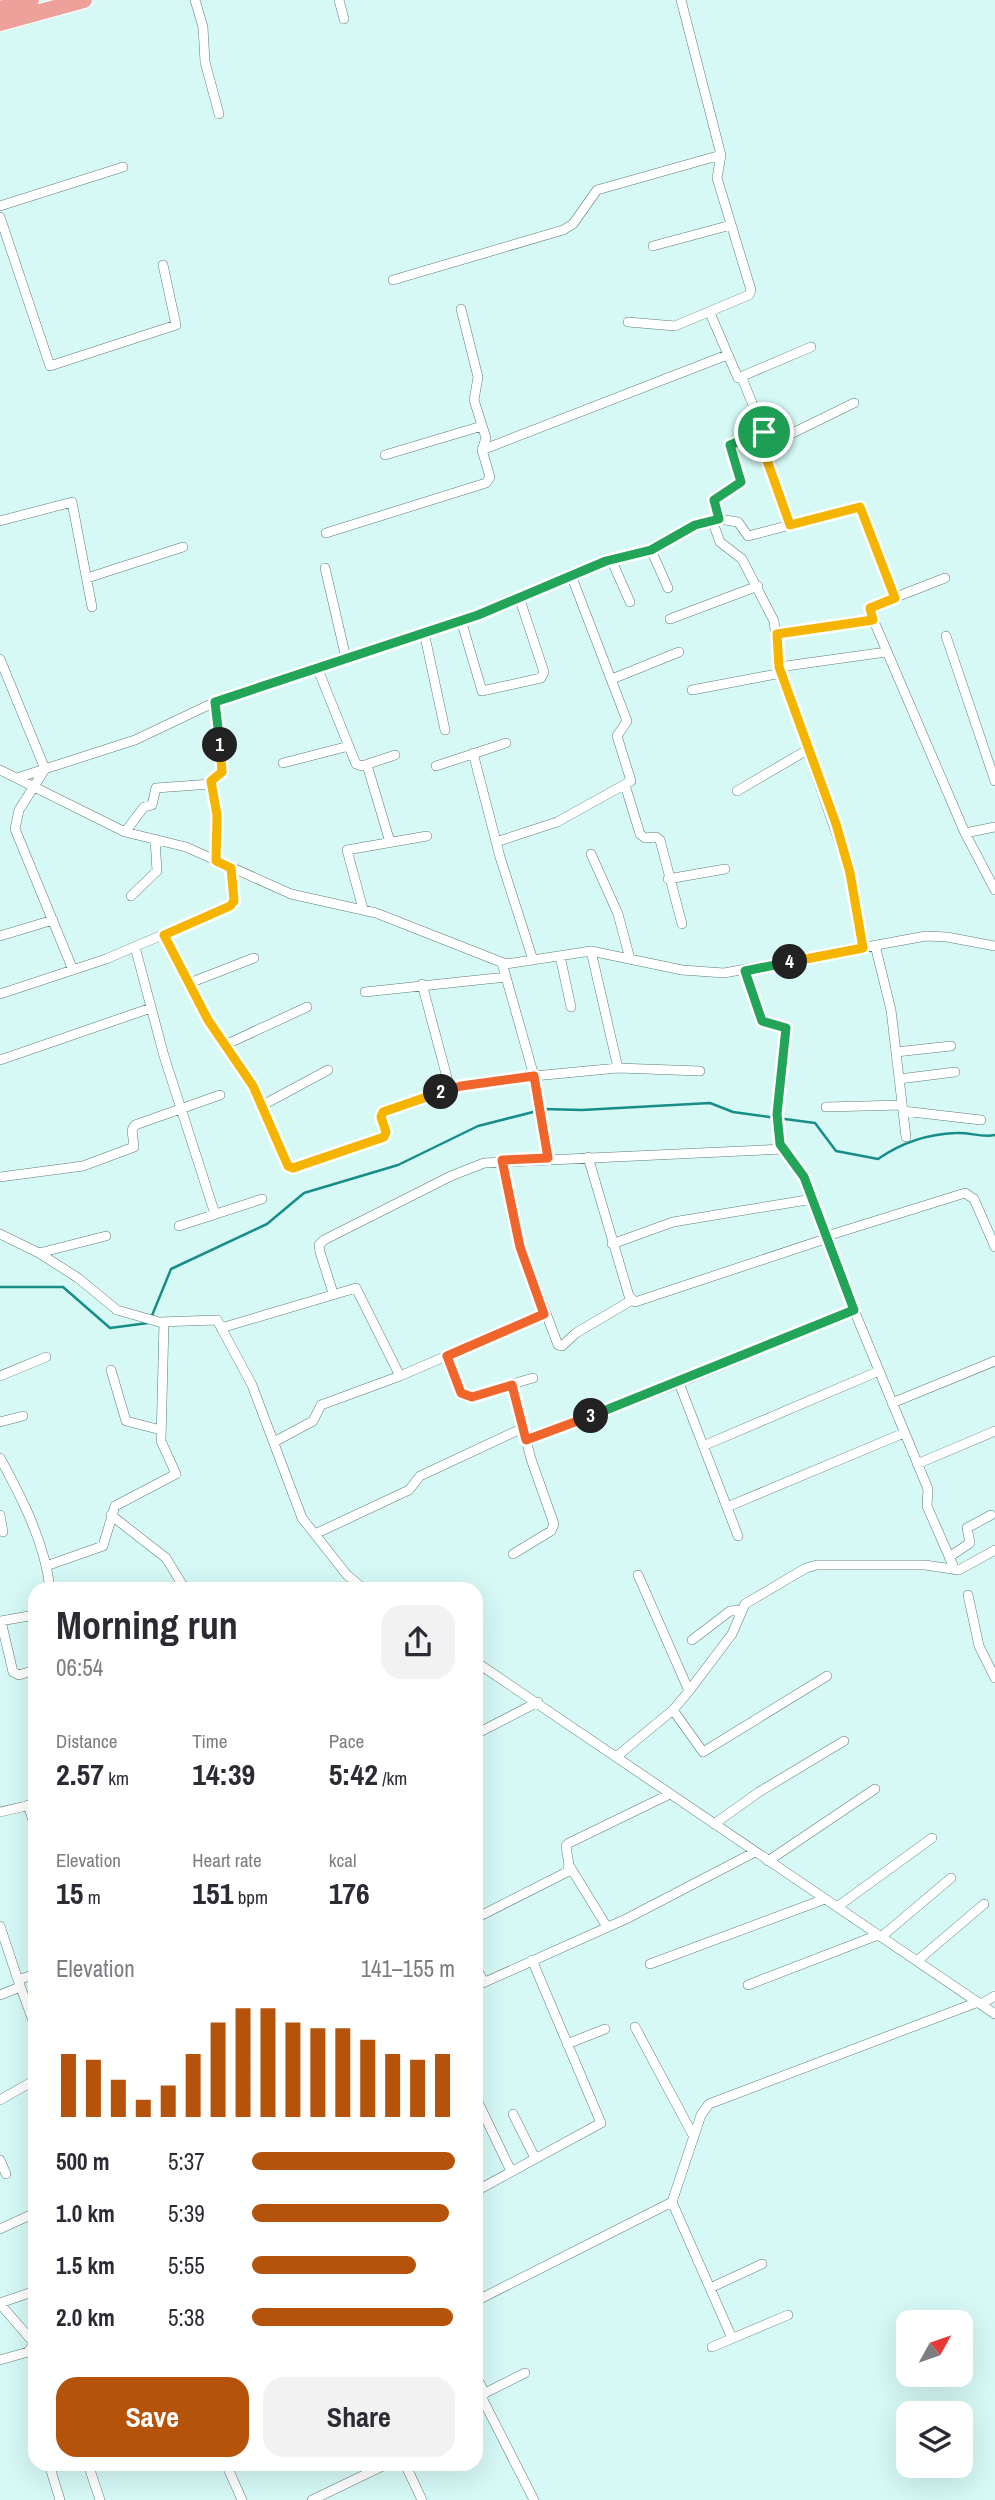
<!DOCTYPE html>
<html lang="en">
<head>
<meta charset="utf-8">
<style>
  body { margin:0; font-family:"Archivo Narrow",sans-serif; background:#f2f2f3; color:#2b2b33; height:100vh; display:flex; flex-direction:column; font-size:26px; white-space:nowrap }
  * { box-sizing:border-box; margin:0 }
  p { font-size:23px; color:#7c7c81 }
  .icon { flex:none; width:38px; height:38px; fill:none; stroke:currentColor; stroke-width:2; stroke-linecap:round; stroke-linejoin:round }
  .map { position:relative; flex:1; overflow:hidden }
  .sheet { position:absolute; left:28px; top:1582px; width:455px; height:889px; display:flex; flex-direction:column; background:#fff; border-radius:21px; box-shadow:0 7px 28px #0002 }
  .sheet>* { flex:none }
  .needle { width:46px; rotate:50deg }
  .controls { position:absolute; left:896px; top:2310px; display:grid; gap:14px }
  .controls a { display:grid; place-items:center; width:77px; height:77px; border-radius:14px; background:#fff; box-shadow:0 7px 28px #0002; font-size:35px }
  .pin { position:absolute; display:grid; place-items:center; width:60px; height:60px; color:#fff; margin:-30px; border:4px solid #fff; border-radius:50%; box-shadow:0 2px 7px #0007 }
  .km { position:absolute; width:35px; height:35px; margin:-18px; border-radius:50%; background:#222; color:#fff; font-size:19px; line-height:35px; text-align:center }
  .round { display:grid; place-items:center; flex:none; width:74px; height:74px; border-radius:21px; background:#f2f2f3 }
  .overview { display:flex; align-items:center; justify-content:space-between; height:119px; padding:0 28px }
  h1 { font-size:38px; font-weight:700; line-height:52px }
  .metrics { display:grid; grid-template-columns:repeat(3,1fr); gap:10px; height:119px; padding:7px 28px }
  .metrics div { display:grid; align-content:center }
  .metrics b { font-size:30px; font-weight:700 }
  .metrics small { font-size:19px; font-weight:400 }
  .metrics p { font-size:19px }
  .chart { height:196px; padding:14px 28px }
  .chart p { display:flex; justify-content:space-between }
  .chart svg { width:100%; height:126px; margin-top:7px; stroke:#b45309; stroke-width:6 }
  .primary-button { display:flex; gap:14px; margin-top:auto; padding:14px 28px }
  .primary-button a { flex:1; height:80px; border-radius:21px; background:#b45309; color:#fff; font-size:28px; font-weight:700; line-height:80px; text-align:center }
  .primary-button a+a { background:#f2f2f3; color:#2b2b33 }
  ul { padding:0 28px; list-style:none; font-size:23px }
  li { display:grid; grid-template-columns:112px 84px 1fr; align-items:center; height:52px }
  li i { height:18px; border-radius:9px; background:#b45309 }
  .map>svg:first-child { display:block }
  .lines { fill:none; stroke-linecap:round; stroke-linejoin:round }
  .stream { stroke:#188d88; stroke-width:2.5 }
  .street-casing { stroke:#5c7c79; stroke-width:10 }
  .highway-casing { stroke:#fff; stroke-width:18 }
  .street { stroke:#fff; stroke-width:9 }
  .highway { stroke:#eea19b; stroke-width:16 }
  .split-1-casing { stroke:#fff; stroke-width:14 }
  .split-2-casing { stroke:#fff; stroke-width:14 }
  .split-3-casing { stroke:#fff; stroke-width:14 }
  .split-4-casing { stroke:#fff; stroke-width:14 }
  .split-5-casing { stroke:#fff; stroke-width:14 }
  .split-1 { stroke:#22a559; stroke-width:9 }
  .split-2 { stroke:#f5b400; stroke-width:9 }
  .split-3 { stroke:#f0652b; stroke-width:9 }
  .split-4 { stroke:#22a559; stroke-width:9 }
  .split-5 { stroke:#f5b400; stroke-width:9 }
</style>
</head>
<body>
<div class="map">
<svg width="995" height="2500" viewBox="0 0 995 2500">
  <rect width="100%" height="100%" fill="#d6f9f6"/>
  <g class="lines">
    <path class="stream" d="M543 1109 582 1110 710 1103 733 1112 815 1123 836 1151 878 1159C901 1143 927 1134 956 1133 970 1132 981 1138 995 1135
      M0 1287H63L110 1328 148 1323
      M151 1318 171 1269 267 1224 304 1193 398 1165 478 1126 537 1111"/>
    <defs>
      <path id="street" d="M195 0 203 27 205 62 219 114
        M339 0 344 19
        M0 206 123 167
        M0 217 50 366 176 325 163 265
        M653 246 731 225
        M393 280 563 230 573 224 597 190 721 155
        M710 313 738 378 811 347
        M628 322 675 326 749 295 751 290 717 178 721 155 681 0
        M742 378 765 435
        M764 432 730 445 741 482 714 500 719 519 738 522 748 536 860 507 895 598
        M482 450 727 355
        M385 455 482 426
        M712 520 720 542 742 559 774 621 779 667 850 873 863 948
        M0 521 72 502 92 607
        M790 525 764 447 854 403
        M326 533 486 483 490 477 482 450 486 438 474 400 478 377 461 309
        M651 550 668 588
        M611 559 630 602
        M325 568 346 658
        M87 578 183 547
        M945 578 873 606 870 612 965 833 995 890
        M670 619 758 586
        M461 620 482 691 541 678 544 672 519 597
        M424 632 445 730
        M777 633 873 620
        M946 636 995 781
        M0 659 45 769 19 810 15 829 73 970
        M317 667 356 764 362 766 395 755
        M779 667 886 652
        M612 679 679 652
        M692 690 782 673
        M215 702 222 772 211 781 217 815 216 861
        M473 753 500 857 533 960
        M283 763 349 746
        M367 765 390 842
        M436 766 506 743
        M0 770 125 832 186 847 291 894 376 913 506 964 591 951 682 970 724 973 926 936 947 937 995 946
        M20 777 135 740 215 702 478 615 606 561 651 550 695 525 719 519
        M625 785 640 834 645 838 656 837 660 840 682 924
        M737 791 809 749
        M125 832 144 807 152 805 156 788 211 784
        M965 833 995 827
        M496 842 557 822 631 781 617 736 627 721 571 575
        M591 854 618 914 630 959
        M668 879 725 869
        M131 896 157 871 155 839
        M363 909 347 850 427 836
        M164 935 208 1020 252 1086 290 1168 384 1137 383 1112 455 1087 534 1076 618 1068 700 1071
        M0 936 53 920
        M875 945 891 1010 906 1137
        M135 947 164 1056 215 1214
        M591 951 618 1068
        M560 956 571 1007
        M502 963 534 1076 547 1158
        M745 971 762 1021 786 1028 777 1114 780 1144 804 1177 854 1310 928 1489 927 1506 955 1570
        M187 984 254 958
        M422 984 450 1089
        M365 992 506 977
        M0 994 106 959 230 906 234 901 231 868
        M225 1045 307 1007
        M896 1052 951 1046
        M0 1060 151 1008
        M899 1079 955 1072
        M261 1106 328 1070
        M826 1107 902 1105
        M903 1111 981 1120
        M588 1157 629 1296 635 1302 828 1238
        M502 1159 521 1247 558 1345 562 1346 576 1333 632 1300
        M0 1177 83 1166 134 1147 132 1130 135 1125 220 1095
        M179 1226 262 1199
        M0 1234 39 1253 78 1278 117 1310 159 1322 217 1320 252 1385 302 1518 347 1575 364 1589
        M827 1236 965 1193 974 1199 995 1247
        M612 1244 673 1222 813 1199
        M39 1253 106 1236
        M333 1293 320 1252 319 1245 324 1240 451 1176 484 1163 783 1149
        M221 1328 356 1288 400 1376
        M447 1356 461 1393 466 1397 533 1378
        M111 1370 126 1421 161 1430
        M0 1376 46 1357
        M679 1383 738 1536
        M512 1385 531 1459 554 1524 551 1531 513 1554
        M892 1403 995 1361
        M0 1422 23 1416
        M526 1440 679 1383 854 1310
        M274 1442 313 1421 321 1405 400 1376 544 1314
        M703 1446 879 1371
        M0 1458C22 1498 45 1543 50 1589
        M917 1464 995 1431
        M727 1507 904 1433
        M0 1515 3 1532
        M111 1515 166 1558 185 1589
        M315 1534 409 1490 420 1476 523 1428
        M949 1557 970 1543 967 1528 991 1515
        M46 1566 103 1546 115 1506 176 1474 161 1441 164 1322
        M638 1575 689 1691
        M132 1588 133 1589
        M968 1595 979 1646 995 1678
        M0 1621 35 1615
        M1 1621 13 1672 19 1675 35 1670
        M692 1640 730 1611 741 1610
        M476 1662 995 2014
        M673 1710 703 1752 827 1676
        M476 1734 538 1702
        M616 1757 673 1710 689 1691 732 1634 745 1604 806 1568 817 1565H925L959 1570 995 1550
        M28 1805 35 1827
        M0 1812 35 1804
        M714 1824 759 1792 844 1741
        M768 1861 875 1789
        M569 1865 607 1927
        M837 1907 932 1838
        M476 1918 567 1872 569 1865 566 1846 569 1843 670 1794
        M0 1926 18 1980 35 1974
        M881 1937 951 1878
        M917 1961 984 1904
        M650 1964 825 1899
        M476 1968 484 1982
        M18 1980 35 2026
        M748 1985 878 1935
        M476 1986 626 1919 755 1852
        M0 1995 20 1987
        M981 2004 995 1996
        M635 2027 694 2137
        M567 2044 605 2029
        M476 2098 511 2171
        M0 2100 35 2080
        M513 2114 535 2158
        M0 2160 6 2174
        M476 2191 601 2123 532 1960
        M672 2202 732 2338
        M0 2229 35 2213
        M710 2288 762 2264
        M476 2301 672 2202 701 2115 709 2104 978 2002
        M0 2303 35 2291
        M0 2304 34 2343 28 2352 0 2360
        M712 2347 788 2315
        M525 2373 485 2393 482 2398 534 2500
        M476 2377 485 2393
        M34 2415 35 2418
        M49 2464 60 2500
        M88 2464 100 2500
        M226 2464 242 2500
        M405 2464 422 2500
        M312 2500 387 2464"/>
      <path id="highway" d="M0 9 31 0
        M0 23 84 0"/>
    </defs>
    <use href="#street" class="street-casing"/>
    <use href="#highway" class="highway-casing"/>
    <use href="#street" class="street"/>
    <use href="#highway" class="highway"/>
  </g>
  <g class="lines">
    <defs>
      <path id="split-1" d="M220 745 215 702 478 615 606 561 651 550 695 525 719 519 714 500 741 482 730 445 764 432"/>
      <path id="split-2" d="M220 745 222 772 211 781 217 815 216 861 231 868 234 901 230 906 164 935 208 1020 253 1086 288 1166 293 1168 384 1137 386 1132 381 1117 383 1112 441 1092"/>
      <path id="split-3" d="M441 1092 461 1086 534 1076 548 1158 502 1160 520 1247 544 1314 447 1356 461 1393 472 1397 512 1385 526 1440 591 1416"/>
      <path id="split-4" d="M591 1416 854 1310 804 1177 780 1144 777 1114 786 1028 762 1021 745 971 790 962"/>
      <path id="split-5" d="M764 432 768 443 764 452 790 525 860 507 895 598 870 608 873 620 777 634 779 667 836 824 850 873 863 948 790 962"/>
    </defs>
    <use href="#split-1" class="split-1-casing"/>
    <use href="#split-2" class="split-2-casing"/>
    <use href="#split-3" class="split-3-casing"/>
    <use href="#split-4" class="split-4-casing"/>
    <use href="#split-5" class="split-5-casing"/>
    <use href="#split-1" class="split-1"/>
    <use href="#split-2" class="split-2"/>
    <use href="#split-3" class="split-3"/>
    <use href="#split-4" class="split-4"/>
    <use href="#split-5" class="split-5"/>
  </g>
</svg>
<div class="controls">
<a><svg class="needle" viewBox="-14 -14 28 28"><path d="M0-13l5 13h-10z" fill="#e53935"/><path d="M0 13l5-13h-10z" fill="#7c7c81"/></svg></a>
<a><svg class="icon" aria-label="layers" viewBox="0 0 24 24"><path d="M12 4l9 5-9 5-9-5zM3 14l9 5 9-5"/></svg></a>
</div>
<div class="pin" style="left:764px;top:432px;background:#1e9e55"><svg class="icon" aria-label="arrive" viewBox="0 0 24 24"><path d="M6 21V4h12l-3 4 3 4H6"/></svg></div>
<b class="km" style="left:220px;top:745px">1</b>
<b class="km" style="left:441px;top:1092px">2</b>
<b class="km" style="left:591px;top:1416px">3</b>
<b class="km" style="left:790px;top:962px">4</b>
<section class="sheet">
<div class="overview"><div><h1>Morning run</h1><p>06:54</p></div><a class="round"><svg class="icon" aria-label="share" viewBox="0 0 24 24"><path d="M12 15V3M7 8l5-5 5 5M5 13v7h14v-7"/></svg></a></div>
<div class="metrics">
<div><p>Distance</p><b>2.57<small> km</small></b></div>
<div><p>Time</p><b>14:39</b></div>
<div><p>Pace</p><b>5:42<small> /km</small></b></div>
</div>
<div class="metrics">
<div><p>Elevation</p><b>15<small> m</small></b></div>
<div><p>Heart rate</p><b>151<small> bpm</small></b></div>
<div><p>kcal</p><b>176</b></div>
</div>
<div class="chart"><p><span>Elevation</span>141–155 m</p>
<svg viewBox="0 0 160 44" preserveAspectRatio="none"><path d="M5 44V22M15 44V24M25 44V31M35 44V38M45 44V33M55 44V22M65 44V11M75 44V6M85 44V6M95 44V11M105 44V13M115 44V13M125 44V17M135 44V22M145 44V24M155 44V22"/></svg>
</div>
<ul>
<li><b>500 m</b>5:37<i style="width:100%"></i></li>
<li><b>1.0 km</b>5:39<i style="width:97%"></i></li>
<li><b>1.5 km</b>5:55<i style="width:81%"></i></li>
<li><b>2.0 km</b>5:38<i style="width:99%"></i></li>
</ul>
<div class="primary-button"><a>Save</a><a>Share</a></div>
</section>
</div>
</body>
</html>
